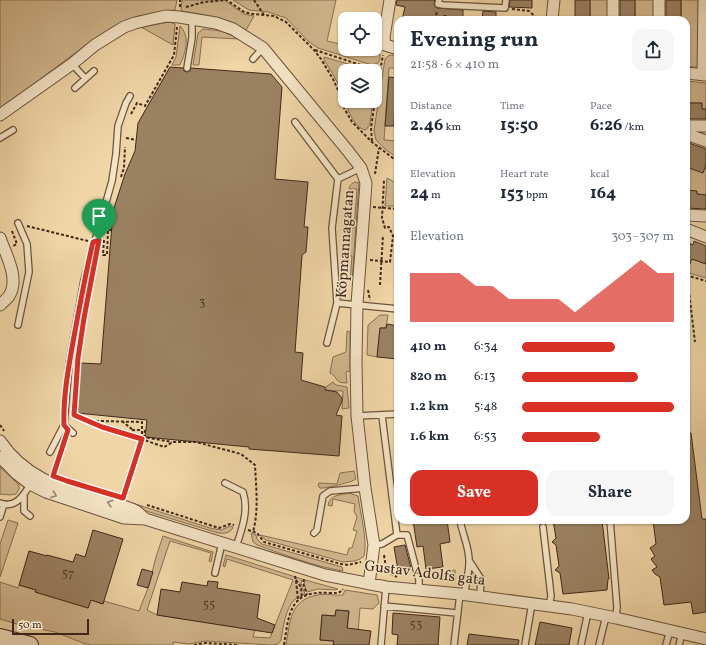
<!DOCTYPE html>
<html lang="en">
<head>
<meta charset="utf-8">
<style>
  body { margin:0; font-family:Vollkorn,serif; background:#f6f6f7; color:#1f2937; height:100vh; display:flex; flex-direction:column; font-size:15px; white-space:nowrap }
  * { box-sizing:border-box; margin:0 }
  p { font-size:13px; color:#747a83 }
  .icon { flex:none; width:22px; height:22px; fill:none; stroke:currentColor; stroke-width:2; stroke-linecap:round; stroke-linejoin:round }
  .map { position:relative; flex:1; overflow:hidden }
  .sheet { position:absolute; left:394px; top:16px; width:296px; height:508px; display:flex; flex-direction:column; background:#fff; border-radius:12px; box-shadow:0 1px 3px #0004 }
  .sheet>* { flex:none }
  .tools { position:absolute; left:338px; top:12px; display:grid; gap:8px }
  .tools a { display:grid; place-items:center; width:44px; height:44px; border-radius:8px; background:#fff; box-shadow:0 1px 3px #0004; font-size:20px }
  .scale { position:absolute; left:12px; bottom:10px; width:77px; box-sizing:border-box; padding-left:4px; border:2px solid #3f2819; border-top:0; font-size:11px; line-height:14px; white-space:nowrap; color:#3f2819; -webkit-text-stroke:3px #f5e4c6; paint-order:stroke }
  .pin { position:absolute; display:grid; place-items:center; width:34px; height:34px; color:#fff; margin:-41px -17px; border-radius:50% 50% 50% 0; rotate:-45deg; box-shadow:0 0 4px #0007 }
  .pin .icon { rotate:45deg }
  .round { display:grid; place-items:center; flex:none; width:42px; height:42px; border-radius:12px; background:#f6f6f7 }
  .summary { display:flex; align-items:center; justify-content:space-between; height:68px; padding:0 16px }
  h1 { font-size:22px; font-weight:700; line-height:30px }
  .figures { display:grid; grid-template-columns:repeat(3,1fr); gap:6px; height:68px; padding:4px 16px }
  .figures div { display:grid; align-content:center }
  .figures b { font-size:17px; font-weight:700 }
  .figures small { font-size:11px; font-weight:400 }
  .figures p { font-size:11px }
  .chart { height:112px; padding:8px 16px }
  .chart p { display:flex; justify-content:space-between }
  .chart svg { width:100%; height:72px; margin-top:4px; fill:#d93025; opacity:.7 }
  .action { display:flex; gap:8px; margin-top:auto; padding:8px 16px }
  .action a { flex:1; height:46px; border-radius:12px; background:#d93025; color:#fff; font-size:16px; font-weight:700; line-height:46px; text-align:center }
  .action a+a { background:#f6f6f7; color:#1f2937 }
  ul { padding:0 16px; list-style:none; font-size:13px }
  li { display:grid; grid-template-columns:64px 48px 1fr; align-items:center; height:30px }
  li i { height:10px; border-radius:5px; background:#d93025 }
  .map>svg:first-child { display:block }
  .green { fill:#d2b88f; stroke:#887054 }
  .building { fill:#9b8263; stroke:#3f2819 }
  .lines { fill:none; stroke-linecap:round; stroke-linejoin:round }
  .lane-casing { stroke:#6b543c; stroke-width:8 }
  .street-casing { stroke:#6b543c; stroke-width:13 }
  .secondary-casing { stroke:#3f2819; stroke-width:18 }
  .path { stroke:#3f2819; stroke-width:2; stroke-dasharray:3 2; stroke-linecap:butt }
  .lane { stroke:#f5e4c6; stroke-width:5.5 }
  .street { stroke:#f5e4c6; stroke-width:11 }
  .secondary { stroke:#f5e4c6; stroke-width:16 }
  .oneway { stroke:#9a8670 }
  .route-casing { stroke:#fff; stroke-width:8 }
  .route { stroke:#d93025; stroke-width:5 }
  .labels { text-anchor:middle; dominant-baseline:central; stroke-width:3; stroke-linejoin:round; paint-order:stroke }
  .number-label { font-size:13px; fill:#563e2c }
  .street-label { font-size:15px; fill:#3f2819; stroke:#f5e4c6 }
</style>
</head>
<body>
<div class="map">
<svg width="706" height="645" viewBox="0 0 706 645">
  <rect width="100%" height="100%" fill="#f0d6a7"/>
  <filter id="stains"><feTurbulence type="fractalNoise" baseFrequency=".005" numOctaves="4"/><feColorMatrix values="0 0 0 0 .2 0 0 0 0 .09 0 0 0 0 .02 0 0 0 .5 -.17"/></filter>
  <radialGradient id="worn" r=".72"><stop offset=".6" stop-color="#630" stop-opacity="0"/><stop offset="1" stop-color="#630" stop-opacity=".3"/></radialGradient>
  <path class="green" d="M0 0H177L175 10C160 12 144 14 129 19 117 24 105 32 94 39L0 109Z
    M182 0H224L244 14 254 16 246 30C225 17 205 15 181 11Z
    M233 0H336L327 41 345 45V49H360L380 54V59L378 63 372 65 318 48 309 42 286 18 268 12 249 10Z
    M590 0H610V20H590Z
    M635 0H656V20H635Z
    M681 0H701L702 68 686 66V20H681Z
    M170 22 175 24 173 45 141 27Z
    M180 26C191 37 185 53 180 65H172L176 57Z
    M203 29 222 31 239 39 202 37 199 65H193L198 33Z
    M391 55 398 56 397 68H389L384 140 398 141V158L386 150 376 140 374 130 385 59 388 56Z
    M324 57 372 71H345V101H373L370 124 366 130C352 129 345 100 341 90 336 79 330 69 324 60Z
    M686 81 706 83V109H702V103H686Z
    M686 167 706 168V195L697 194 687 191Z
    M387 178 398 184V206H385Z
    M355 182 359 183 352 281H350L352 256 342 255 345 228H354L357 189H349C349 186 352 183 355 182Z
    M686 259 691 261 692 259 706 264V278L686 272Z
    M380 315H388L386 328H380L377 357 367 355 368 325Z
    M347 331 350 332V371L346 372 347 383C333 383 339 377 330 373L333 357 346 352Z
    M333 382 336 385 347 387 349 408 342 409 343 391 326 390V387Z
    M0 467 19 485V489L16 494 10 495 0 494Z
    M354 471 356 479C353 482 324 489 320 488L318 486 319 483 337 484 340 473Z
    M101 493 210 528 221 530 230 526 233 527C231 533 224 534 218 533L100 497Z
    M349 493 358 496C360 511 368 542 364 556L360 559 355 561 343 562 266 540 260 535 347 555 349 548H352L357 531 353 530 357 517 354 511 355 504 333 499 332 506 328 505C330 495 340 495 349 493Z
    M8 520 18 523 0 577V544Z
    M251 533 256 535 257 539 262 544 342 567 343 571C313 566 285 555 257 545L253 542Z
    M163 536 213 552 211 562 209 561 211 553 170 541 147 610 157 615 255 630 253 637 270 638 293 580 227 559 225 567 223 566 226 555 302 579 301 584 305 594C301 596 297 598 294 600 285 610 283 628 281 640L278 644 271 645 205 641 189 644 173 642V645H91L83 643 55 632 20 625 0 619V582L18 588 19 585 36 590 35 592 88 608 91 600 103 604 104 601 139 611 148 588 156 557Z
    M455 570V581L428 578 427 575Z
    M305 580 338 589 335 590 318 589 307 592 304 584Z
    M345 590 377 595 379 603 373 609 360 608 357 645H346L349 611 336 610 335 616 322 615 320 640 334 641 333 645H286C290 622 290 599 318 595 326 593 334 596 343 595Z"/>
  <path class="building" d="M397 0H435L434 5 437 8 463 10V20H402L405 7 396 5Z
    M510 0H532V8L509 7Z
    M575 0H590V20H575Z
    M620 0H635V20H620Z
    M666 0H681V20H666Z
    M483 11 496 12V20H482Z
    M170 67 183 68 184 71 187 72 190 71 191 68 271 74 282 87 275 179 308 182 304 227H308L306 252 302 255 295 352 303 353 301 380 325 387V390L337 392 342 398V401L336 415 342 416 339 456 249 449V447L145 437 147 420 77 413 81 363 101 364 113 211 125 174 135 151 138 123Z
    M389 77 396 78 394 126H385Z
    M686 103H702V109H706V119H686Z
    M686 142 706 149V164L703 173 686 167Z
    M686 190 697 191V194L706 195V209L686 208Z
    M694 241 706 246V264L692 259 686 273V242L693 245Z
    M387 324 398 326V359L377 357 380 328H386Z
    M686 433H691L702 519H706V612L693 614 691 602 664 605 660 577 655 574 652 570 657 567 651 559 655 556 650 548 656 544 653 520H686Z
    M413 520H447L450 542 440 544 443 567 426 569 423 546 417 547Z
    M553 520H602L609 579H608L607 590 563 594 560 573 555 570 559 566 556 545 552 542 556 538Z
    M93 530 123 539 103 604 91 600 88 608 35 592 36 590 19 585 29 551 47 556V555L73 562 76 554 85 557Z
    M405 545 411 568 398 570 394 547Z
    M142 569 153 572 148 588 137 585Z
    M208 581 218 582 217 588 260 595 257 618 275 625 272 633 157 615 161 589 180 592 182 582 207 586Z
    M336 610 349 611 347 628 371 631 369 645H333L334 641 320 640 322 615 335 616Z
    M393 613 440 617 438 645H397L398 635 392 634Z
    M540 622 572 628 569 645H535Z
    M469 634 519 640 518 645H467Z"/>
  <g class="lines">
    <defs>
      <path id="lane" d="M439 0 438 4 443 5 505 8 506 0
        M253 59 263 48
        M72 64 85 78
        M187 68 192 38V19
        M75 88 94 71
        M295 122 338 179 332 228 337 303 398 309
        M0 138 13 130
        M338 179 361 168
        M18 223 27 244 29 272 18 325
        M327 343 337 303
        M357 416 398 414
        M73 433 64 425 69 364 84 280 112 181 116 154 118 126 126 103 130 96
        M50 452 64 425
        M225 483 243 492C249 510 242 529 236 547
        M24 496V511L30 516
        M0 503C16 509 24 495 31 483
        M0 517 4 504
        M460 520C462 534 470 548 469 563 469 574 465 584 465 595
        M610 520 617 607 616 618
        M543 527 551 596 549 606
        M314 533 317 530 323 496 330 491 365 488
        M397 535H407L419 580V590
        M374 545 382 544 397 535 382 416
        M470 562 481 579 480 596
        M215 573 222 543
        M384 606 457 613
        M381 645 386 587
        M454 645 460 594
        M525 645 532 603
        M581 645 588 612
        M599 645 606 616
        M666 645 670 630
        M679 645 682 633"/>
      <path id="street" d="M390 0 384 37 385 45 398 49
        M659 0V20
        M552 20 554 0
        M613 20V0
        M686 73 706 75
        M703 75 704 0
        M0 115 72 64 95 45 124 27 135 23 152 19 166 16 179 17 216 23 233 29 263 48 348 151 361 168 366 183 357 304 356 362 357 416 365 488 374 545 369 584
        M686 126H706
        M686 134 706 141
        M686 215 706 216
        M686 229 706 237
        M0 238C6 255 20 279 9 296 7 299 3 302 0 305
        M0 441C26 479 62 488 103 501 113 504 127 506 136 511 139 513 142 516 145 519
        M0 457 17 474 30 484 46 492 124 518 145 519 325 575 386 587 460 594 572 609 616 618 706 639"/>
      <path id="secondary" d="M0 637 30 645"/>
    </defs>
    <use href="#lane" class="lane-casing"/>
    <use href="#street" class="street-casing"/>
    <use href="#secondary" class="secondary-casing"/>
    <path class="path" d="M254 0 264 15
      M180 7V0
      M186 7 204 2 227 0 244 12 253 14 274 16 286 22 314 50 321 59 333 79 338 90 343 106 352 122 372 142 398 162
      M512 9 529 11 539 20
      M435 20 437 11
      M441 20 443 16H447
      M315 50 379 71
      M375 100 383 55
      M131 114 137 103 145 106 174 55 177 27
      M126 138 136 140
      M372 141 371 128 375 101
      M375 174 379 148
      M121 177 124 168 125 147
      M373 207 398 209
      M27 226 88 241
      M12 231 17 244 13 246
      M104 240 103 255H107L108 230H111
      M370 260 390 262 393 236 389 227 385 228 382 218 384 180
      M686 275 706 281
      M687 275 695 342
      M380 285 383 235
      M368 290 370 300
      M75 401 74 415C104 427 134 436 164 447L173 442H196L241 454 255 465C256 487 259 510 253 532
      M122 421 133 430
      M91 422 99 421 142 422V439L123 497
      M0 425 4 431
      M145 430 144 437 172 442
      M132 436 133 430H141
      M53 474 63 446
      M147 505 219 528 230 524 234 525
      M248 530 257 533 264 542 341 564 348 565 361 562
      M384 555C386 567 385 571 397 577
      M295 576 296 580 298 600
      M304 579 303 583 307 595
      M296 580 301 587 302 598
      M194 645 205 643 239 645
      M284 645C289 614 289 590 329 593 335 593 340 594 343 589"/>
    <use href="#lane" class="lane"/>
    <use href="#street" class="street"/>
    <use href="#secondary" class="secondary"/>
  </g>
  <defs><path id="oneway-chevron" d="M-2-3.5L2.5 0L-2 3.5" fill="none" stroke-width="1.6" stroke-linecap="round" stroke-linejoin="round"/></defs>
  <g class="oneway">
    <use href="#oneway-chevron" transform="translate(54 495) rotate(20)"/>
    <use href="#oneway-chevron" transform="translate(110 503) rotate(-163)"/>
  </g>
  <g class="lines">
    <defs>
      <path id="route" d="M99 240 84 318 78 358 74 415 102 427 142 439 123 498 67 481 53 476 68 430 64 425C63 398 68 370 73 342 79 309 85 276 93 242Z"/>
    </defs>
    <use href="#route" class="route-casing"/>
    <use href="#route" class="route"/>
  </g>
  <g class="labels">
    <g class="number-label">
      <text x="202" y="303">3</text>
      <text x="68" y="574">57</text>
      <text x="209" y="605">55</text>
      <text x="416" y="625">53</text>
    </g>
    <g class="street-label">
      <text transform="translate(346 244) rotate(-86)">Köpmannagatan</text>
      <text transform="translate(425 574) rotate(7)">Gustav Adolfs gata</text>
    </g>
  </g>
  <rect width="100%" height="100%" filter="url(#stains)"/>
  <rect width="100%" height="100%" fill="url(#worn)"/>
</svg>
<div class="tools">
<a><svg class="icon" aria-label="locate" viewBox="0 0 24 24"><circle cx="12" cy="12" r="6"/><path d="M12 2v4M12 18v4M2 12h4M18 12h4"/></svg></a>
<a><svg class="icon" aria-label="layers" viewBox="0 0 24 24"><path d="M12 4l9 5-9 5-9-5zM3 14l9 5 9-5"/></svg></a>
</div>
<div class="scale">50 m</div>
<div class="pin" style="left:99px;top:240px;background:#1e9e55"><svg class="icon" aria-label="arrive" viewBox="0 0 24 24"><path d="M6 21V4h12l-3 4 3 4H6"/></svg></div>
<section class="sheet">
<div class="summary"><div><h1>Evening run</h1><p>21:58 · 6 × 410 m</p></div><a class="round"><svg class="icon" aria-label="share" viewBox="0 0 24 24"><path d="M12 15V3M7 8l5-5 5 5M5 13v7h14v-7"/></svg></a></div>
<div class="figures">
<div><p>Distance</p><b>2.46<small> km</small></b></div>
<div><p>Time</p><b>15:50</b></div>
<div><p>Pace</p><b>6:26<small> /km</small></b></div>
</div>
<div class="figures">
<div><p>Elevation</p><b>24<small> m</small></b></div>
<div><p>Heart rate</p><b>153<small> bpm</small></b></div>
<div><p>kcal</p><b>164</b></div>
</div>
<div class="chart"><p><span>Elevation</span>303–307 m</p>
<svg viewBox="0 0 160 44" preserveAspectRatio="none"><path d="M0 44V14L10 14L20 14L30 14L40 22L50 22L60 30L70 30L80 30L90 30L100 38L110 30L120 22L130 14L140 6L150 14L160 14V44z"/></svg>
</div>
<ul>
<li><b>410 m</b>6:34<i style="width:61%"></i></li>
<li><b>820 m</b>6:13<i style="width:76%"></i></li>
<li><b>1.2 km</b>5:48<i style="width:100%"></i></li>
<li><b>1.6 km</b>6:53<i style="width:51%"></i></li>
</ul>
<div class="action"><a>Save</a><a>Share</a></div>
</section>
</div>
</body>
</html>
